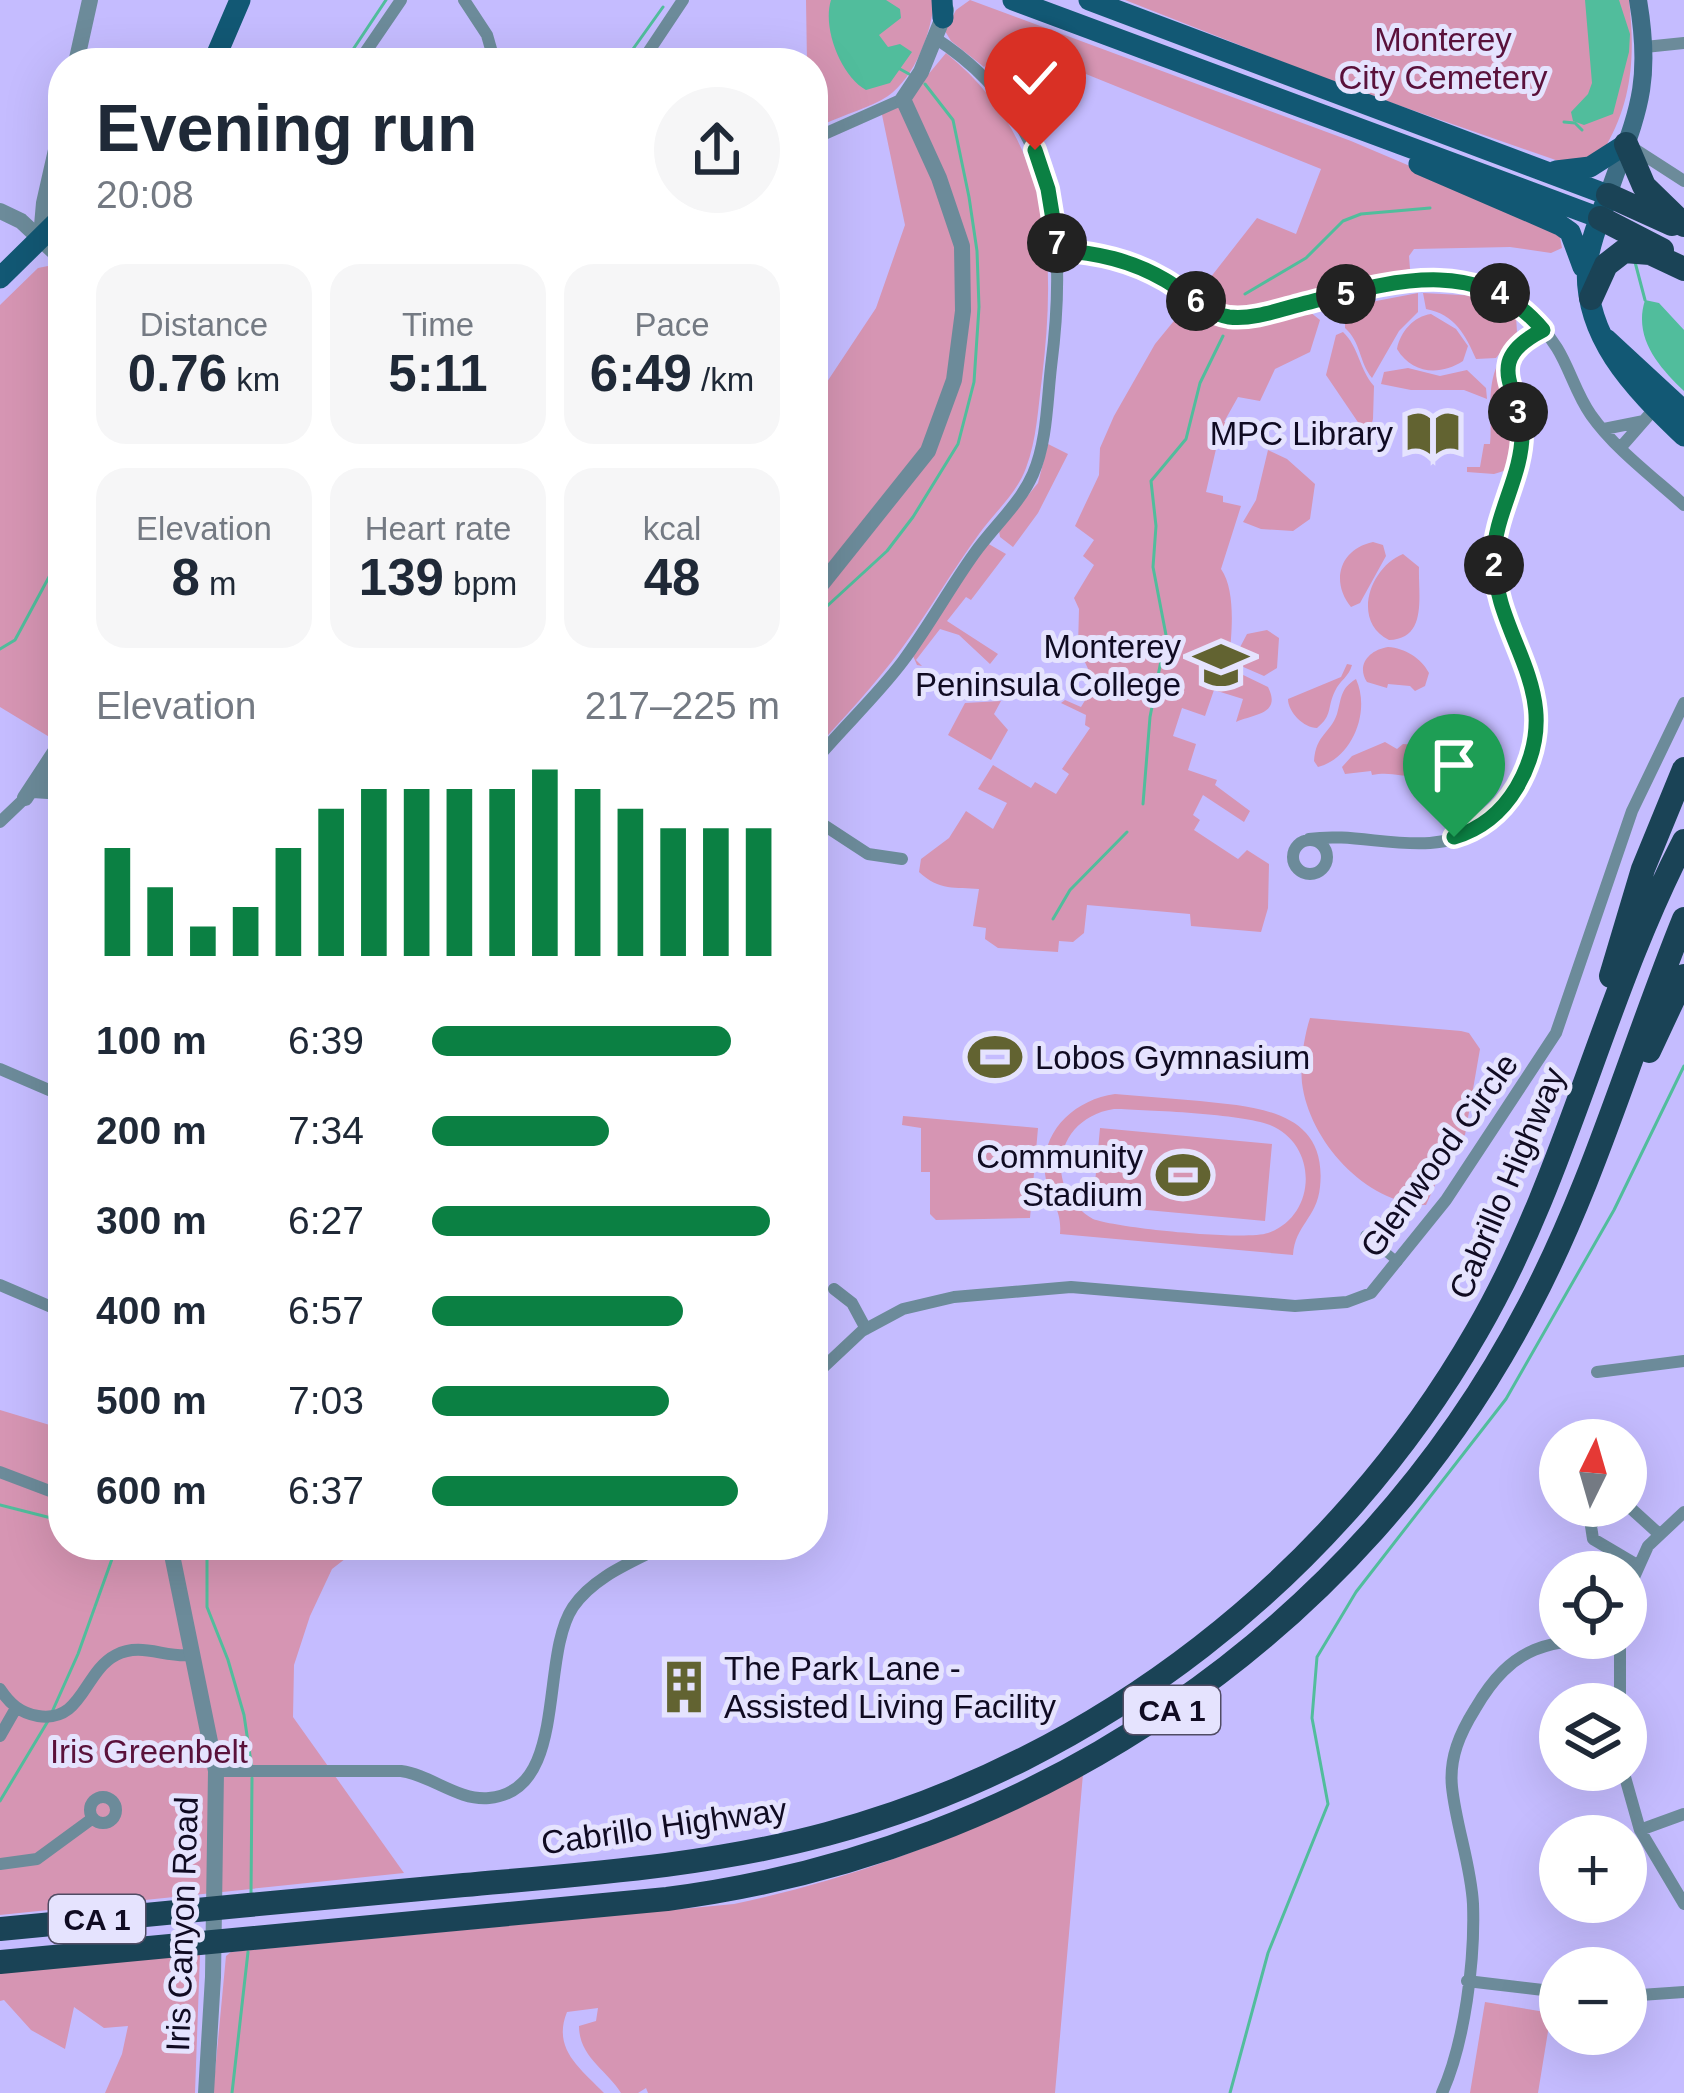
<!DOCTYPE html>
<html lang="en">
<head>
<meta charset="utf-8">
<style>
  body { margin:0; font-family:Arial,sans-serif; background:#f6f6f7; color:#1f2937; height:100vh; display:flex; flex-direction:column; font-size:45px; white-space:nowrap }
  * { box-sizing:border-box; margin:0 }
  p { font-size:39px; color:#747a83 }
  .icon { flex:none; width:66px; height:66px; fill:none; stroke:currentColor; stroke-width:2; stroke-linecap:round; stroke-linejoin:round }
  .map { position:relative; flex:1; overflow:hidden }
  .panel { position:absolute; left:48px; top:48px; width:780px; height:1512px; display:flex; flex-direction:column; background:#fff; border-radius:48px; box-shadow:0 12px 48px #0002 }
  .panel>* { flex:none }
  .needle { width:78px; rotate:5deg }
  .buttons { position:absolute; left:1539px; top:1419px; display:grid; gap:24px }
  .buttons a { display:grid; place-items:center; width:108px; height:108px; border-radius:50%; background:#fff; box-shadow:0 12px 48px #0002; font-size:60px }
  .pin { position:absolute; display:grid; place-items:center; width:102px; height:102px; color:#fff; margin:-123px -51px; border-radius:50% 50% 50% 0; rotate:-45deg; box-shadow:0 0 12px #0007 }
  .pin .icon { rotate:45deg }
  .km { position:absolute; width:60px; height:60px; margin:-30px; border-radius:50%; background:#222; color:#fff; font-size:33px; line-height:60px; text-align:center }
  .round { display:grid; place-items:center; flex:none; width:126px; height:126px; border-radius:63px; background:#f6f6f7 }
  .summary { display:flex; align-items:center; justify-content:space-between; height:204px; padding:0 48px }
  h1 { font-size:66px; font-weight:600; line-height:90px }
  .metrics { display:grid; grid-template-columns:repeat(3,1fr); gap:18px; height:204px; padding:12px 48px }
  .metrics div { display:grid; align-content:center; border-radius:30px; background:#f6f6f7; text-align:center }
  .metrics b { font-size:51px; font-weight:600 }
  .metrics small { font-size:33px; font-weight:400 }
  .metrics p { font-size:33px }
  .chart { height:336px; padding:24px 48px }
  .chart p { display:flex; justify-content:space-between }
  .chart svg { width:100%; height:216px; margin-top:12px; stroke:#0b8043; stroke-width:6 }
  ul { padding:0 48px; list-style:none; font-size:39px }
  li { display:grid; grid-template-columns:192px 144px 1fr; align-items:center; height:90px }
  li i { height:30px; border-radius:15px; background:#0b8043 }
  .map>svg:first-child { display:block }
  .green { fill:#d695b3; fill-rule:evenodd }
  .water { fill:#51bd9c }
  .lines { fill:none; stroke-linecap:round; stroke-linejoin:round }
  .stream { stroke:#51bd9c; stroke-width:3 }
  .pedestrian { stroke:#6c8b9a; stroke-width:9 }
  .minor { stroke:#6c8b9a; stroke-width:12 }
  .tertiary { stroke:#6c8b9a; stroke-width:16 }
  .secondary { stroke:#3d6d84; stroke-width:18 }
  .primary { stroke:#125874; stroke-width:21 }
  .motorway { stroke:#1a4356; stroke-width:24 }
  .route-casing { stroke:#fff; stroke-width:24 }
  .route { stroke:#0b8043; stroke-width:15 }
  .labels { text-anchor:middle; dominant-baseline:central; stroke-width:10; stroke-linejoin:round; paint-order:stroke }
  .shield { fill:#e5e3fe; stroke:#504c64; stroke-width:3 }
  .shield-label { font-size:30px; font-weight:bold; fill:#100b22 }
  .park-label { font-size:33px; fill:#5a113b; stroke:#e5e3fe }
  .poi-label { font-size:33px; fill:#100b22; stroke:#e5e3fe; text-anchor:end }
  .street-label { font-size:33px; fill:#100b22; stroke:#e5e3fe }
</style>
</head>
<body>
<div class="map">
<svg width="1684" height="2093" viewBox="0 0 1684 2093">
  <rect width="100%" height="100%" fill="#c5bcff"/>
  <path class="green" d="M806 0H934C932 32 915 77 888 96 872 107 843 115 824 124L813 91V63H807Z
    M970 0 1351 141 1528 216 1560 237 1562 248 1551 253 1510 247 1414 249 1409 256 1410 269 1249 310 1222 309 1203 299V287L1257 218 1296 234 1321 169 1009 43 984 67 951 41 945 31 956 10Z
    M1125 0H1629C1635 53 1633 99 1606 146L1599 154 1570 165 1349 88Z
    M946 53C1051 138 1057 253 1042 378 1038 407 1037 439 1026 468 1017 493 994 513 979 534 952 571 929 611 902 648 875 685 843 718 813 752V403L876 308 905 225 881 110 927 76Z
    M53 265 63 275 61 744 0 707V305L38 268Z
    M1418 293V312L1399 331 1372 378C1359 362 1361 342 1345 328V319L1371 302Z
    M1423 293 1480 296 1500 304 1516 316 1517 332 1496 358 1476 359C1466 336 1455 314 1426 309Z
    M1182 311 1240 328 1310 312 1320 320 1310 352 1275 369 1260 401 1238 397 1224 422 1268 433 1266 439 1251 435V429L1231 424 1228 434 1220 432 1206 492 1223 496V502L1241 506 1221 569C1236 590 1232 633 1229 659L1237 672 1268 687C1282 715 1253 714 1236 722L1243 699 1214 690 1205 716 1182 708 1173 736 1196 744 1188 770 1217 780 1215 785 1250 811 1244 822 1203 795 1193 815 1200 820 1194 830 1238 859 1247 850 1269 864 1268 908 1261 932 1191 926 1190 914 1087 905 1084 933 1073 942 1059 941 1058 952 998 948 985 939 986 928 973 926 979 889C956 887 939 891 919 872L921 859 949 838 966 811 993 829 1007 803 978 789 993 765 1031 788 1035 782 1056 794 1069 774 1062 769 1090 728 1085 725 1086 715 1061 703 1065 700 1081 707 1095 684 1078 647 1079 609 1074 598 1094 565 1083 556 1094 540 1075 526 1099 475 1100 448 1114 416 1155 344Z
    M1431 314 1456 329 1468 346 1463 361C1440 376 1412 374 1397 349 1400 332 1414 316 1431 314Z
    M1343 332C1359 347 1359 369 1374 386L1373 419 1368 437 1326 375 1336 335Z
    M1507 351C1496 380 1507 392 1514 419 1519 436 1513 454 1507 470L1494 474 1467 472V467H1480L1484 444H1490C1493 415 1483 376 1507 351Z
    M1408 368 1440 376 1467 370 1486 388 1487 399 1464 390H1411L1381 384 1384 372Z
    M1048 444 1068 454 1038 513 1013 547 1000 537 999 531 1038 483Z
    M1268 450 1287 459 1315 484 1310 519 1293 531 1261 529 1243 522 1256 500Z
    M1373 542 1383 545 1386 556 1360 603 1351 607C1330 581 1340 549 1373 542Z
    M987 543 1006 554 971 600 966 597 947 621 998 654 990 664 959 635 940 629 916 660 922 666 917 665 913 656Z
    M1403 554 1419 567C1418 595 1428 639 1389 640 1351 621 1370 567 1403 554Z
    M1267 630 1279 638 1277 668 1264 676 1241 666 1237 653 1247 634Z
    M1388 647C1405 648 1421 658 1429 673L1425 686 1415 691 1410 686 1388 684 1387 688 1367 682C1356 665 1369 650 1388 647Z
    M1347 664 1352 665C1349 677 1340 680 1335 691 1327 707 1333 715 1317 728 1304 728 1288 712 1288 699L1341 677Z
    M1356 679C1371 712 1352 758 1318 767L1314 761C1316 734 1330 734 1337 714 1342 697 1340 689 1356 679Z
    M1001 701 994 714 1008 730 991 760 948 735 965 703Z
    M1385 742 1397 749 1403 744 1433 746 1432 774C1410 781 1394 770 1372 775L1371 771 1345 774 1342 767 1352 756Z
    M1310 1018 1461 1031 1469 1033 1480 1049 1465 1135 1455 1141 1426 1205C1365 1204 1309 1140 1302 1083 1300 1063 1304 1037 1310 1018Z
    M1115 1094C1143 1096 1172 1099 1200 1101 1256 1107 1328 1110 1320 1187 1317 1218 1295 1225 1293 1255L1060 1234C1062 1209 1051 1204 1046 1180 1037 1135 1072 1100 1115 1094ZM1114 1109C1148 1110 1242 1114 1270 1125 1319 1145 1317 1216 1268 1233 1244 1241 1117 1228 1093 1219 1042 1189 1054 1118 1114 1109Z
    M903 1116 1038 1128 1030 1218 936 1220 930 1214V1172H921V1128L902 1125Z
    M1100 1128 1272 1144 1265 1221 1093 1205Z
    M0 1410 63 1429V1545H363L332 1569 310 1616 294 1665 293 1717 404 1873 0 1915Z
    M1083 1774 1055 2093H648L646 2088 638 2093H621C607 2070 579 2057 579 2026L596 2021 598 2008 567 2012C552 2049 580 2068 604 2093H213L226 1956 231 1952 734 1904C857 1878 973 1834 1083 1774Z
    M200 1954 195 2093H105L122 2054 128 2026 104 2028 74 2007 65 2049 31 2030 4 2000 0 2001V1973Z
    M1485 2002 1551 2013 1538 2093H1470Z"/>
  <path class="water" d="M831 0H886L900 9 901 18 879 35 888 47 900 44 912 52 890 83 866 90C841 76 822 28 831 0Z
    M1585 0H1619L1630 34 1629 52 1613 114 1584 125 1573 121 1571 112 1588 94 1592 83Z
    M1645 300 1659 303 1684 330V391C1659 367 1633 338 1645 300Z"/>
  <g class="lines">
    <path class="stream" d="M344 63 386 0
      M623 63 663 7
      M900 69 909 74
      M1564 122 1575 123 1582 130
      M1635 262 1645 300
      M1245 294 1306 258 1343 221 1361 214 1430 208
      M813 619 887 551 913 517 958 444 974 382 979 307 977 251 969 197 953 120 925 84
      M0 649 15 640 63 551
      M1143 804 1150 717 1166 635 1153 567 1156 526 1151 481 1186 439 1200 383 1223 336
      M1053 919 1070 890 1127 832
      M0 1505 63 1521
      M150 1545 164 1547
      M215 1545 207 1553V1607L228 1660 244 1715 252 1769
      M179 1549 205 1553
      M52 1712 78 1654 117 1545
      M0 1801 48 1721
      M251 1894 252 1778
      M232 2093 248 1952
      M1230 2093 1268 1953 1328 1804 1312 1718 1317 1657 1356 1592 1506 1399 1614 1210 1684 1066"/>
    <path class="pedestrian" d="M1365 1235 1398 1262"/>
    <path class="minor" d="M464 0 487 35 495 63
      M1645 47 1684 43
      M358 63 401 0
      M641 63 683 0
      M813 139 903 99
      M1633 148 1684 181
      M1058 250C1094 253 1128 258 1159 276 1185 291 1204 313 1234 317 1295 315 1354 287 1415 280 1475 274 1525 298 1557 348 1570 369 1576 394 1591 415 1615 449 1653 477 1684 505
      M1604 429 1644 421
      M1621 447 1656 407
      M813 763C842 728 876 697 903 661 929 626 949 589 974 554 992 528 1020 504 1033 474 1047 442 1047 402 1051 367 1068 234 1056 116 935 38
      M813 818 868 854 902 859
      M0 822 44 780 63 773
      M1309 839C1349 833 1389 846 1430 843 1507 838 1548 753 1532 683 1524 647 1506 613 1496 577L1494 558 1522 437 1508 385 1509 368 1520 346 1543 330
      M1293 857a17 17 0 1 1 34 0a17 17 0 1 1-34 0Z
      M0 1069 63 1096
      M0 1285 63 1312
      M834 1289 852 1303 866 1329
      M1597 1372 1684 1361
      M813 1377 862 1331 903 1309 954 1297 1071 1287 1295 1306 1347 1302 1371 1293 1446 1200 1556 1033 1632 811 1684 703
      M0 1472 63 1496
      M1626 1504 1658 1533
      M1604 1506 1591 1526 1593 1539 1637 1565
      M1626 1595 1648 1546 1684 1512
      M0 1689C10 1704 20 1713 38 1716 83 1723 83 1672 116 1655 141 1642 165 1658 191 1655
      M1620 1704V1638
      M0 1736 16 1708
      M1623 1770 1640 1830 1684 1904
      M216 1771H401C431 1775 458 1801 489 1798 569 1791 539 1658 573 1607 594 1576 633 1562 665 1545
      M90 1810a13 13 0 1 1 26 0a13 13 0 1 1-26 0Z
      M1640 1830 1684 1814
      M0 1864 37 1859 93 1818
      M1467 1981 1560 1992
      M1626 1996 1684 1992
      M1442 2093C1465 2042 1475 1960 1473 1904 1471 1865 1456 1826 1452 1787 1449 1758 1460 1733 1475 1709 1512 1645 1549 1638 1620 1640"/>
    <path class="tertiary" d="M76 63 90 0
      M0 211 21 221 63 260
      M41 237 44 203 63 119
      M813 595 928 451 954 380 963 311 962 246 939 178 903 99 921 72 946 10
      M33 790 63 792
      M25 798 63 740
      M170 1545 216 1771 213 1977 206 2093"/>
    <path class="secondary" d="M1608 195C1636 115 1653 88 1638 0"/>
    <path class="primary" d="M942 0 943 18
      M1013 0 1600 218
      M1089 0 1608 195C1601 216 1591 237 1588 259 1580 335 1634 388 1684 436
      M213 63 240 0
      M1419 164 1560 225 1570 232 1583 267
      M1556 171 1590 167 1626 144
      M0 278 63 216
      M1606 339 1684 411"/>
    <path class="motorway" d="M1626 144 1644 186 1684 225
      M1608 195 1672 224
      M1600 218 1662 250
      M1591 298 1606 265 1624 251 1650 253 1684 269
      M1611 976 1643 869 1684 769
      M1649 1051 1684 976
      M0 1929C155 1914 309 1899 464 1885 586 1874 708 1866 827 1834 1099 1761 1337 1575 1477 1331 1567 1176 1602 999 1684 841
      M0 1962 667 1899C1032 1852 1358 1634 1529 1306 1594 1183 1632 1047 1684 919"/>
  </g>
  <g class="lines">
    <defs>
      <path id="route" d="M1035 150 1048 189 1058 250C1097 253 1131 260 1165 280 1186 292 1204 313 1229 317 1252 320 1279 310 1302 304 1387 283 1478 252 1543 330 1480 362 1521 389 1522 432 1523 475 1494 515 1494 557 1494 642 1571 693 1517 787 1502 812 1482 829 1454 837"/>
    </defs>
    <use href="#route" class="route-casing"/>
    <use href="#route" class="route"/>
  </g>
  <defs>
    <symbol id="library-bare" viewBox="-9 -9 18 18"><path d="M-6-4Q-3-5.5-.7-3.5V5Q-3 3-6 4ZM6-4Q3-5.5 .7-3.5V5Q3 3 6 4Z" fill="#626331" stroke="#e5e3fe" stroke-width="2.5" paint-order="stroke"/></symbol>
    <symbol id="university-bare" viewBox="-9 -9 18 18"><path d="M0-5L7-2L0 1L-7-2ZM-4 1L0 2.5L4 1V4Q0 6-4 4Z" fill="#626331" stroke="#e5e3fe" stroke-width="2.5" paint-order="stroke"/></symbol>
    <symbol id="stadium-bare" viewBox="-9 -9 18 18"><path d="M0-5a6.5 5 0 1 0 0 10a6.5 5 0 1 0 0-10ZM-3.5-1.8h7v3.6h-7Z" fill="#626331" stroke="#e5e3fe" stroke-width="2.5" paint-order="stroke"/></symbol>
    <symbol id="building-bare" viewBox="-9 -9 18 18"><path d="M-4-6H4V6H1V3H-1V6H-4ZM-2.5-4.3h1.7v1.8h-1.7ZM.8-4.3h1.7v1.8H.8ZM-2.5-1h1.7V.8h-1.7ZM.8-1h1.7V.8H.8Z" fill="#626331" stroke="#e5e3fe" stroke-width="2.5" paint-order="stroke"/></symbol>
  </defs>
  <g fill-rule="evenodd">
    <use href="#library-bare" x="1395" y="395" width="76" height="76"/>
    <use href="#university-bare" x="1183" y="627" width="76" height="76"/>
    <use href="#stadium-bare" x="957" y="1019" width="76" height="76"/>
    <use href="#stadium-bare" x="1145" y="1137" width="76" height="76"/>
    <use href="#building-bare" x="646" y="1649" width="76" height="76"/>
  </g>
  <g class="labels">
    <g class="shield">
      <rect x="1124" y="1686" width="96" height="48" rx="9"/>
      <rect x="49" y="1895" width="96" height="48" rx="9"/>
    </g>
    <g class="shield-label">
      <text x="1172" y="1710">CA 1</text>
      <text x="97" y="1919">CA 1</text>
    </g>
    <g class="park-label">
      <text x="1443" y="39">Monterey<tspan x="1443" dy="38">City Cemetery</tspan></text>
      <text x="149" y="1751">Iris Greenbelt</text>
    </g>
    <g class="poi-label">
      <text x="1393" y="433">MPC Library</text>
      <text x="1181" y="646">Monterey<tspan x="1181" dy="38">Peninsula College</tspan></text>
      <text x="1035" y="1057" text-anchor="start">Lobos Gymnasium</text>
      <text x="1143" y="1156">Community<tspan x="1143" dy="38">Stadium</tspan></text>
      <text x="724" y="1668" text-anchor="start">The Park Lane -<tspan x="724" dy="38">Assisted Living Facility</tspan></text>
    </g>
    <g class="street-label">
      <text transform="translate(1439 1155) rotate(-54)">Glenwood Circle</text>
      <text transform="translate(1507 1183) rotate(-67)">Cabrillo Highway</text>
      <text transform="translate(664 1826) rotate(-8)">Cabrillo Highway</text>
      <text transform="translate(182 1924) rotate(-88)">Iris Canyon Road</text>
    </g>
  </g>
</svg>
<div class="buttons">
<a><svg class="needle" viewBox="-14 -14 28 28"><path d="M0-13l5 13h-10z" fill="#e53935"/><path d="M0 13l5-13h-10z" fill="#747a83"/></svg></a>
<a><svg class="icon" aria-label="locate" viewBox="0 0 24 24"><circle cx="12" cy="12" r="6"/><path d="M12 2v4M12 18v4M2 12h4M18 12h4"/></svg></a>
<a><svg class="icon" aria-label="layers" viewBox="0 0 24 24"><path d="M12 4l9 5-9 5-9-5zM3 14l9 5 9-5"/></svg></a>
<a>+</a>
<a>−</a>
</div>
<div class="pin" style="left:1454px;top:837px;background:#1e9e55"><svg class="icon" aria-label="arrive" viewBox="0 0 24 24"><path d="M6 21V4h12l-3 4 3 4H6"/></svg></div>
<div class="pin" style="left:1035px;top:150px;background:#d93025"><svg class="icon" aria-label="check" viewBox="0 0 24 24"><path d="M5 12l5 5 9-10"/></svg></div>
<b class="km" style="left:1494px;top:565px">2</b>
<b class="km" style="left:1518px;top:412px">3</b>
<b class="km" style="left:1500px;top:293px">4</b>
<b class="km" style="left:1346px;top:294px">5</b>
<b class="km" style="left:1196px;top:301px">6</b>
<b class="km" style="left:1057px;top:243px">7</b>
<section class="panel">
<div class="summary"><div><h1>Evening run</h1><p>20:08</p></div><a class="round"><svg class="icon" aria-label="share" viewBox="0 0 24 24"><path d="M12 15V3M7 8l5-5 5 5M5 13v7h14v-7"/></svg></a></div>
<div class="metrics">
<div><p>Distance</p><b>0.76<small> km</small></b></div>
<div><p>Time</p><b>5:11</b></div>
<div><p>Pace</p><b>6:49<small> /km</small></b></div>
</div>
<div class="metrics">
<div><p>Elevation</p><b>8<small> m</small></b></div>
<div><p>Heart rate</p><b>139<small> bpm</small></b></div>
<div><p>kcal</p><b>48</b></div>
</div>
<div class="chart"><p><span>Elevation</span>217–225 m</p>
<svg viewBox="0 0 160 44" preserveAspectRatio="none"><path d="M5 44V22M15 44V30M25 44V38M35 44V34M45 44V22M55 44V14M65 44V10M75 44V10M85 44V10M95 44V10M105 44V6M115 44V10M125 44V14M135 44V18M145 44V18M155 44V18"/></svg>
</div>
<ul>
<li><b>100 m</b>6:39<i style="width:86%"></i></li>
<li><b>200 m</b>7:34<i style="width:51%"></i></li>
<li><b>300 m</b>6:27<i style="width:97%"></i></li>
<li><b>400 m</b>6:57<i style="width:72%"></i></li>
<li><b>500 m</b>7:03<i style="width:68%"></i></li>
<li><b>600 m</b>6:37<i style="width:88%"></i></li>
</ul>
</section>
</div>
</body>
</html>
